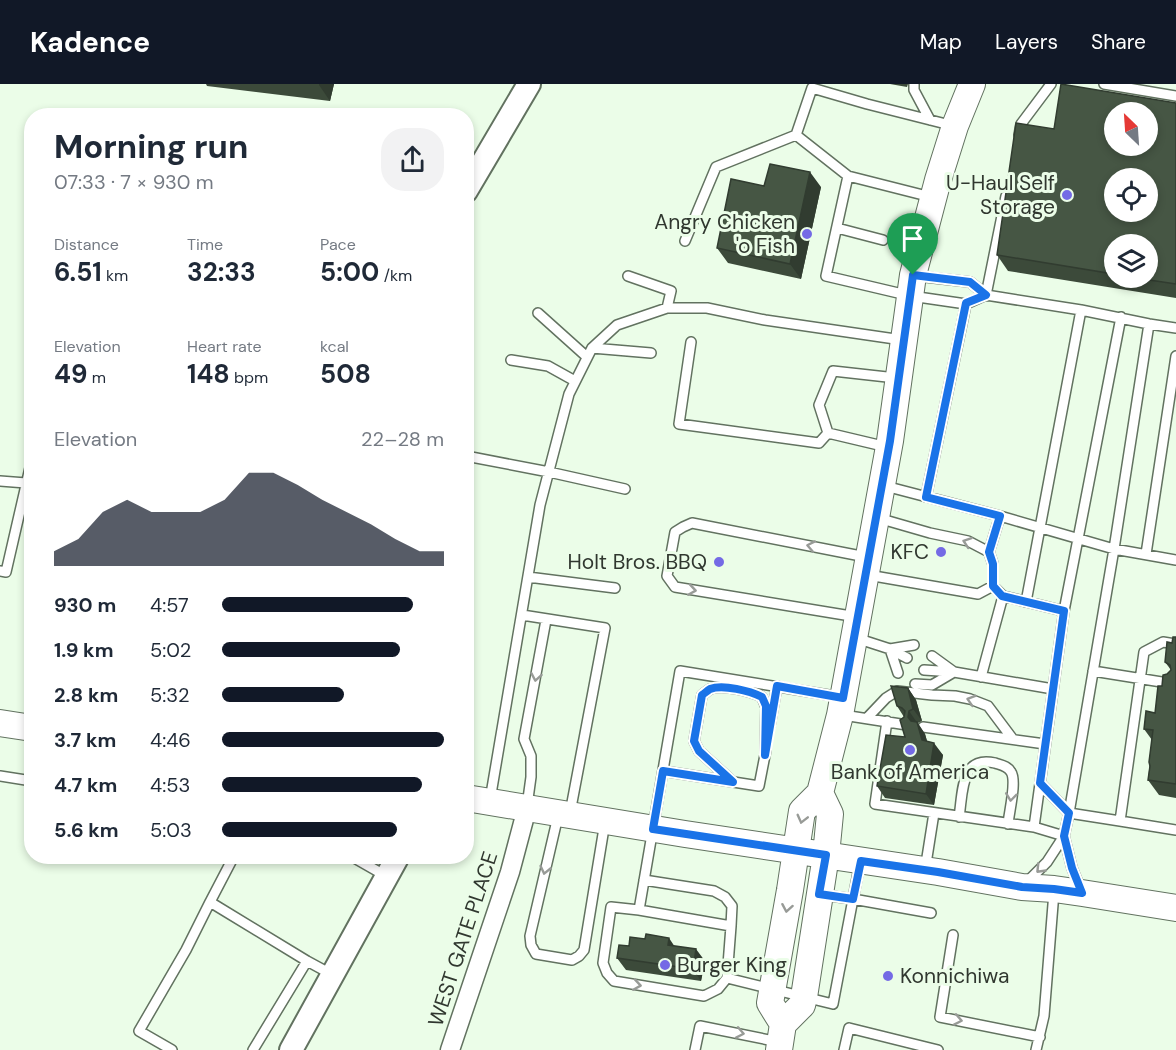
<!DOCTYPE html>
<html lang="en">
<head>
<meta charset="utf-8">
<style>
  body { margin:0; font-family:"DM Sans",sans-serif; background:#f2f2f3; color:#1f2937; height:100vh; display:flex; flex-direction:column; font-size:22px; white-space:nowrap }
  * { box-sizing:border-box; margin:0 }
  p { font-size:20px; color:#747a83 }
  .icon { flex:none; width:33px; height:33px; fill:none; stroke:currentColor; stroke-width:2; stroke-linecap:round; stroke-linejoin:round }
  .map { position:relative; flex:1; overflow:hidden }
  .details { position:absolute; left:24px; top:24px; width:450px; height:756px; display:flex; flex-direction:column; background:#fff; border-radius:24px; box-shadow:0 3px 9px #0003 }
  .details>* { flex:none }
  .needle { width:39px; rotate:335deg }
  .tools { position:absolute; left:1104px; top:18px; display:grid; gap:12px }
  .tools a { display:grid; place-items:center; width:54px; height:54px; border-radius:50%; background:#fff; box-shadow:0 3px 9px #0003; font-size:30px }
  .pin { position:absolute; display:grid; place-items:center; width:51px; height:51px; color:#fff; margin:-62px -26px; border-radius:50% 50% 50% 0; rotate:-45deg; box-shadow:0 0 6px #0007 }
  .pin .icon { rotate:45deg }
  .round { display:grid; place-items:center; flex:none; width:63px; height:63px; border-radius:24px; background:#f2f2f3 }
  .headline { display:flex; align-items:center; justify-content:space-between; height:102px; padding:0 30px }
  h1 { font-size:33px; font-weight:700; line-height:45px }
  .figures { display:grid; grid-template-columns:repeat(3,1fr); gap:9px; height:102px; padding:6px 30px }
  .figures div { display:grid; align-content:center }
  .figures b { font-size:26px; font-weight:700 }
  .figures small { font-size:16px; font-weight:400 }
  .figures p { font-size:16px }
  .chart { height:168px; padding:12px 30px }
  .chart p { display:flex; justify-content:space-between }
  .chart svg { width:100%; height:108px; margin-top:6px; fill:#111827; opacity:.7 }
  ul { padding:0 30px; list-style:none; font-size:20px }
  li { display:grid; grid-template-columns:96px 72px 1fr; align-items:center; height:45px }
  li i { height:15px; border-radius:8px; background:#111827 }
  header { display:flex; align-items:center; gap:36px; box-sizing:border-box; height:84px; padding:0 30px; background:#111827; color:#fff }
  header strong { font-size:28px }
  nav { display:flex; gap:33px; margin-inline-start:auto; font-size:21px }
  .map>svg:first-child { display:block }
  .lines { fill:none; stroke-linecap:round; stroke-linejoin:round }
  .service-casing { stroke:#627260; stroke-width:12 }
  .minor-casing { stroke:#627260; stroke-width:21 }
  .tertiary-casing { stroke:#627260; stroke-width:26 }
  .secondary-casing { stroke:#627260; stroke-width:28 }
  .service { stroke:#fff; stroke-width:9 }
  .minor { stroke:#fff; stroke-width:18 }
  .tertiary { stroke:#fff; stroke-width:22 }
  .secondary { stroke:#fff; stroke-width:26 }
  .wall { fill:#3c4a3a; fill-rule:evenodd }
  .shaded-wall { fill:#313c30 }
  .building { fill:#465644; stroke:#313c30; stroke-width:1.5; fill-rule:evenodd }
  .oneway { stroke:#989b97 }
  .route-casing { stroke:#fff; stroke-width:12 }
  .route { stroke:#1a73e8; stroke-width:8 }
  .poi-dot { fill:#746ae5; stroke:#ebfde8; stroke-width:2 }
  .labels { text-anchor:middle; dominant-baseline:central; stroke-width:6; stroke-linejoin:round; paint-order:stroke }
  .poi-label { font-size:21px; fill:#30372f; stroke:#ebfde8; text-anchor:end }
  .street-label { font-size:21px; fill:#30372f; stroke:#ebfde8 }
</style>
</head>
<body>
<header>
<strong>Kadence</strong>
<nav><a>Map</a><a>Layers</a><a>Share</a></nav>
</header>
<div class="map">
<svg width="1176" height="966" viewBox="0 0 1176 966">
  <rect width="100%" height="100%" fill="#ebfde8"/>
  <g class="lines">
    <defs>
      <path id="service" d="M914 0V6L930 36
        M1104 0 1176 12
        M1019 51 1021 40 1051 0
        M848 92 826 192 911 212 966 220 986 211 970 198 916 192
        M1006 112 986 211 1081 226 1149 240 1176 244
        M931 113 848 92 796 51 812 4 867 20 954 42
        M837 144 883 156
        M685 157 716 83 796 51
        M628 192 671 207 667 224
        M538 229 587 273
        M691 258 679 340 819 359 828 349
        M592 264 651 269
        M511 276 548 282 575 297
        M887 363 828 349 819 321 833 287 896 294
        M466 372 549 388 625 405
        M0 397 26 399
        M885 402 1000 432 1114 465 1176 476
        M926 413 966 220
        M878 434 930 449 968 457 989 468 993 480V502L1003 512 981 593
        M989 468 1000 432
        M1146 470 1176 272
        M0 487 6 488 32 375
        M868 491 978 510 993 502
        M528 493 615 504
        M1003 512 1064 527
        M1026 518 1081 226
        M522 531 605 544 570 729
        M857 533 675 503 667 492 675 448 683 443 692 439 866 473
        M856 554 890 565 914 561
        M1176 560 1163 558 1144 568 1120 737 1176 746
        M890 565 898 589
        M890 565 907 574
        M932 572 954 588 1053 605
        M924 586 954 588
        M1093 587 1174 600
        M915 600 932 601 954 588
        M841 613 680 587 639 826 731 842 727 894 833 920 853 815 931 829
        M843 631 907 641
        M867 634 886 614 897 607 932 611 955 612 970 615 988 622 1012 654
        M887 637 875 720 1034 743 1064 752 1069 729 1114 465 1149 240
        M770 641 777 602
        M923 643 1045 660
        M663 687 759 702 766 666
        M0 692 32 697
        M733 698 699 667 694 657 702 611C705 609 707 607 710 605 723 600 750 607 762 613L766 623 765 671
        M1040 699 1069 729 1120 737
        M490 716 540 421 569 310 592 264 617 241 667 224H707L765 236 902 256
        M527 722 531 693V672L524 655 546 536
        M558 732 530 852 531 861 536 870 572 876 579 872 584 866 605 738
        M959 733C963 709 960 671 995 679 1001 681 1008 682 1011 688 1017 697 1009 728 1008 740
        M1034 743 1064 527 1121 233
        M234 772 210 818 307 877 331 890
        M351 772 386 792
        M925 786 934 729
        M644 796 714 807 725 813 732 822 731 842
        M1026 799 1047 778 1064 752 1072 784 1081 806
        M823 811 853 815 860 779
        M639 826 611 823 603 879 607 889 614 897 704 912 718 905 727 894
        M953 851 940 933 1040 953
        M172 966 139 947 186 866 210 818
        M253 966 307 877
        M695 966 700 942 779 958
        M844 966 849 944 938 966
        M1036 966 1044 932 1054 808"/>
      <path id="minor" d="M450 966 510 788 527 724"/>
      <path id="tertiary" d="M466 107 529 0
        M291 966 398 772"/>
      <path id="secondary" d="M0 639 32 644
        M466 714 685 750 938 788 1022 803 1054 805 1082 809 1176 824
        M783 940 770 919 790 806 802 727 820 709 840 631 890 357 913 191 938 96 955 42 972 0
        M779 966 783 940 802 921 804 913 826 771 830 730 820 709"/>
    </defs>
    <use href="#service" class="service-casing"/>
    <use href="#minor" class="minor-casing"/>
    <use href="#tertiary" class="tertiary-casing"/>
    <use href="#secondary" class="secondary-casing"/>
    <use href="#service" class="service"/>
    <use href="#minor" class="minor"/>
    <use href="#tertiary" class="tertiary"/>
    <use href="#secondary" class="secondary"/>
  </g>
  <path class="wall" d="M206 0H334L330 17 207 2Z
    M890 0H908L907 3Z
    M1176 19V214L1008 187 997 171 1054 45ZM1114 160 1148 194H1114Z
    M764 102 821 103 801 195 728 179 717 164Z
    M1176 553V714L1159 711 1148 696 1152 656 1144 645 1155 629 1162 602 1167 590 1171 586 1165 578 1172 559Z
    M908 604 916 616 922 637 918 639 925 650 927 657 943 671 934 721 885 714 877 702 905 653 904 633 897 622Z
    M629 862H674L705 877 701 897 626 886 617 874Z"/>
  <path class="shaded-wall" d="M319 0H334L330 17 319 1Z
    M810 88 821 103 801 195 790 180Z
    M908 604 916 616 922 637 913 625Z
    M909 627 925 650 930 668 908 633Z
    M934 659 943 671 934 721 926 710Z
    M669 854 677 866 668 861Z
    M696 865 705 877 701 897 693 885Z"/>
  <path class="building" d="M1061 0 1176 19V200L1136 194H1148V160H1114V190L997 171 1016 39 1054 45ZM1114 28H1148V62H1114ZM1114 94H1148V128H1114Z
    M770 80 810 88 790 180 717 164 731 95 764 102Z
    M1173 553H1176V700L1148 696 1150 682 1149 678 1153 646 1144 645 1146 627 1155 629 1158 602H1162L1163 591 1167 590 1171 586 1170 581 1165 578 1167 558 1172 559Z
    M891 602 908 604 913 625 909 627 908 633 911 637 917 638 922 656 934 659 926 710 877 702 886 651 905 653 900 636 904 633 905 627 902 624 897 622Z
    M646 850 669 854 668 861 696 865 693 885 617 874 619 861 629 862 630 853 645 855Z"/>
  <defs><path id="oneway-chevron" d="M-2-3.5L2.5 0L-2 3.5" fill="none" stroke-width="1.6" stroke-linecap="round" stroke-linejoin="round" transform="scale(1.5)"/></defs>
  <g class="oneway">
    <use href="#oneway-chevron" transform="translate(967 458) rotate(-161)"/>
    <use href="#oneway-chevron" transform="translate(811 462) rotate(-169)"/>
    <use href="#oneway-chevron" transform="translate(692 506) rotate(9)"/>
    <use href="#oneway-chevron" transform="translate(536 593) rotate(100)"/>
    <use href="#oneway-chevron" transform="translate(971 616) rotate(-163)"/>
    <use href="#oneway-chevron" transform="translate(1011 713) rotate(97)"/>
    <use href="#oneway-chevron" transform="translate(802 735) rotate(104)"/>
    <use href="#oneway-chevron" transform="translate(1040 785) rotate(134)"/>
    <use href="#oneway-chevron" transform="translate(545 786) rotate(103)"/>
    <use href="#oneway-chevron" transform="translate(787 824) rotate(100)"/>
    <use href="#oneway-chevron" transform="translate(637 901) rotate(9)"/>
    <use href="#oneway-chevron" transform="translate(958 936) rotate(11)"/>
    <use href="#oneway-chevron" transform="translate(740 949) rotate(11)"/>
  </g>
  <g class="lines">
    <defs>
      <path id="route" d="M913 191 970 198 986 211 966 219 926 413 1000 432 989 468 993 480V502L1002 512 1064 527 1040 699 1069 729 1064 752 1072 784 1082 809 1054 805 1022 803 938 788 861 777 853 815 819 810 826 771 653 745 663 687 733 698 699 667 694 657 702 611C705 609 707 607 710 605 723 600 750 607 762 613L766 622 765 671 777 602 843 614 890 357Z"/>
    </defs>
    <use href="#route" class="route-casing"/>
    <use href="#route" class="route"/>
  </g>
  <g class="poi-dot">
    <circle cx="1067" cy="111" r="6"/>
    <circle cx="807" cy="150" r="6"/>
    <circle cx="941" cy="468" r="6"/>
    <circle cx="719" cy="478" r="6"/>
    <circle cx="910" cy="666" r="6"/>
    <circle cx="665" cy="881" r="6"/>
    <circle cx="888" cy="892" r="6"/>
  </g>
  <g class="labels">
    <g class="poi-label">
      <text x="1055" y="99">U-Haul Self<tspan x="1055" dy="24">Storage</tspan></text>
      <text x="795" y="138">Angry Chicken<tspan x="795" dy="24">'o Fish</tspan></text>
      <text x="929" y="468">KFC</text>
      <text x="707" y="478">Holt Bros. BBQ</text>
      <text x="910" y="688" text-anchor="middle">Bank of America</text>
      <text x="677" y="881" text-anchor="start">Burger King</text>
      <text x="900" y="892" text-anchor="start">Konnichiwa</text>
    </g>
    <g class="street-label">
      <text transform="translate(463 855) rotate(-72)">WEST GATE PLACE</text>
    </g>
  </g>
</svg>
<div class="tools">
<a><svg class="needle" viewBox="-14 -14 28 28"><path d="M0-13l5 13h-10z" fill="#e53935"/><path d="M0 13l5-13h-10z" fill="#747a83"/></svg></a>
<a><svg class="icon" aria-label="locate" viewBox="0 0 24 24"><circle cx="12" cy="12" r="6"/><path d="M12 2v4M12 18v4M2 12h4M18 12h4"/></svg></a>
<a><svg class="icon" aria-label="layers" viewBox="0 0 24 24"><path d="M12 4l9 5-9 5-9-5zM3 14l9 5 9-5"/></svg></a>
</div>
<div class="pin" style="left:913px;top:191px;background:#1e9e55"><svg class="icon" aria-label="arrive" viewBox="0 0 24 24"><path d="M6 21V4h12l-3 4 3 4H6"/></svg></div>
<section class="details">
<div class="headline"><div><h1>Morning run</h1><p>07:33 · 7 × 930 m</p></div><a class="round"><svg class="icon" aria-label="share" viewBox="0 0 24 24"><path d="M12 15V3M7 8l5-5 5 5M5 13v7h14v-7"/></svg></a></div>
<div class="figures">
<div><p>Distance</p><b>6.51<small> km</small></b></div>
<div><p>Time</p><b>32:33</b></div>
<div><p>Pace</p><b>5:00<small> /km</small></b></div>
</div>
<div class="figures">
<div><p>Elevation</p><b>49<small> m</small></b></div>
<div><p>Heart rate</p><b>148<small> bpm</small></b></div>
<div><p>kcal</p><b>508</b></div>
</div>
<div class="chart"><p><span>Elevation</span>22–28 m</p>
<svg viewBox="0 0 160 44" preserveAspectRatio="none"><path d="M0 44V38L10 33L20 22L30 17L40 22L50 22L60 22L70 17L80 6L90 6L100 11L110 17L120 22L130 27L140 33L150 38L160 38V44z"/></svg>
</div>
<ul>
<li><b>930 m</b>4:57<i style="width:86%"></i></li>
<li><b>1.9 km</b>5:02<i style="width:80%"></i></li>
<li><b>2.8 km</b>5:32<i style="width:55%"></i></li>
<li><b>3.7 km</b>4:46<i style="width:100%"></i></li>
<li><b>4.7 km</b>4:53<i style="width:90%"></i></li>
<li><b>5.6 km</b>5:03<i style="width:79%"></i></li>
</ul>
</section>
</div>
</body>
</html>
